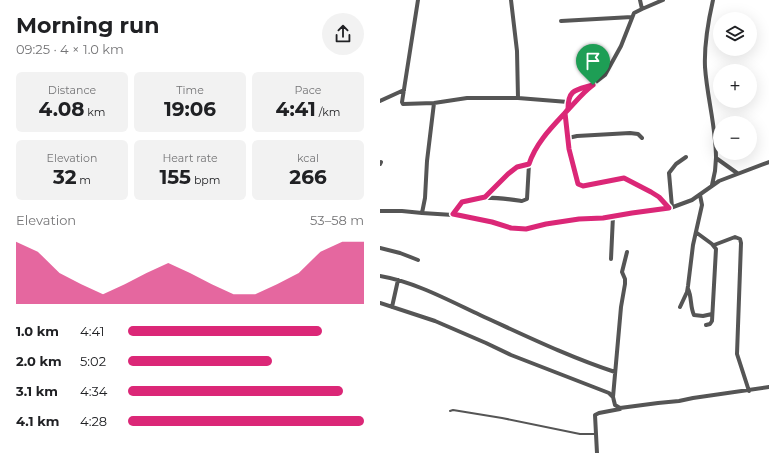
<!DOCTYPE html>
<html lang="en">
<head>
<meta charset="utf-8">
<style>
  body { margin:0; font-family:Montserrat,sans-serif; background:#f2f2f2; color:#202124; height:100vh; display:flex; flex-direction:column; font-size:15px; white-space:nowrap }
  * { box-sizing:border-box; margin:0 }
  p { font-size:13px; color:#757577 }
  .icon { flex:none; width:22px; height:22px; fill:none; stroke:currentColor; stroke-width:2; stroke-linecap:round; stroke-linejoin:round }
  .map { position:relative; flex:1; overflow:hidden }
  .side { display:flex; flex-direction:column; background:#fff; width:380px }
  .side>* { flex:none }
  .controls { position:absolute; left:333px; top:12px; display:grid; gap:8px }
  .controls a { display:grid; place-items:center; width:44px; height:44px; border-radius:50%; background:#fff; box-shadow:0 4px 16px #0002; font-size:20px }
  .pin { position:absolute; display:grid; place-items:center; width:34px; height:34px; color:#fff; margin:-41px -17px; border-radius:50% 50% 50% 0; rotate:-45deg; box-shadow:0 0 4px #0007 }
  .pin .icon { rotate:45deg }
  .round { display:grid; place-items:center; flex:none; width:42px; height:42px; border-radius:21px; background:#f2f2f2 }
  .overview { display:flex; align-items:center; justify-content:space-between; height:68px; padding:0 16px }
  h1 { font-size:22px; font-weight:700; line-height:30px }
  .figures { display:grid; grid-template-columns:repeat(3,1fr); gap:6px; height:68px; padding:4px 16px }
  .figures div { display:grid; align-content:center; border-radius:6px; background:#f2f2f2; text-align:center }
  .figures b { font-size:20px; font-weight:700 }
  .figures small { font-size:11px; font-weight:400 }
  .figures p { font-size:11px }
  .chart { height:112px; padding:8px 16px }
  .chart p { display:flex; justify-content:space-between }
  .chart svg { width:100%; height:72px; margin-top:4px; fill:#db2777; opacity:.7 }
  ul { padding:0 16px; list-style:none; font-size:13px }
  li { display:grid; grid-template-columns:64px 48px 1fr; align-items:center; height:30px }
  li i { height:10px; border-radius:5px; background:#db2777 }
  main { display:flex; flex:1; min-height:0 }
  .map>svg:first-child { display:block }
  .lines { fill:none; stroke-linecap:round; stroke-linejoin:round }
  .service { stroke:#555; stroke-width:2 }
  .minor { stroke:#555; stroke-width:4 }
  .route-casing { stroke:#fff; stroke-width:8 }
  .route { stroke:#db2777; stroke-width:5 }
</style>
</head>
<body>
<main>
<section class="side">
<div class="overview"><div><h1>Morning run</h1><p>09:25 · 4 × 1.0 km</p></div><a class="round"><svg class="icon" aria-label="share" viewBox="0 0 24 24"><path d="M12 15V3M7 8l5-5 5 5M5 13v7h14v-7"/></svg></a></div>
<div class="figures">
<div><p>Distance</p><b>4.08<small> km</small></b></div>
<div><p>Time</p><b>19:06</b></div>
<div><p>Pace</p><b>4:41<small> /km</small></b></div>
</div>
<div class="figures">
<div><p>Elevation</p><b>32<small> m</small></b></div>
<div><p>Heart rate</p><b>155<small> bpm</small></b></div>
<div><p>kcal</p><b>266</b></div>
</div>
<div class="chart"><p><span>Elevation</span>53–58 m</p>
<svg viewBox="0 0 160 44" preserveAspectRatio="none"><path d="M0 44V6L10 12L20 25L30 32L40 38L50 32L60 25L70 19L80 25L90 32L100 38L110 38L120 32L130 25L140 12L150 6L160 6V44z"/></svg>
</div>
<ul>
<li><b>1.0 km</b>4:41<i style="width:82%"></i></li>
<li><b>2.0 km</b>5:02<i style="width:61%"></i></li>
<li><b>3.1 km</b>4:34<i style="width:91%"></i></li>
<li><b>4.1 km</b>4:28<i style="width:100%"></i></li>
</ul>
</section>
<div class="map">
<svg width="389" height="453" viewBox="0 0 389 453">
  <rect width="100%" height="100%" fill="#fff"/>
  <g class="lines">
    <path class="service" d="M70 411 73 410 122 418 200 434H215"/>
    <path class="minor" d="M38 0 22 102 23 104 54 103 87 98H138L188 102
      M131 0 137 51 138 98
      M260 0 262 9
      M333 0C328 22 324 44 325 67 327 97 336 127 336 158L357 173
      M181 21 252 17
      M0 101 24 90
      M188 105C188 91 198 90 209 86
      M185 113 189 149 198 184 203 186 240 178C256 179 280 197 289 208
      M188 138 197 136 250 133 258 134 262 138
      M0 164 1 162
      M332 185 335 171 336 158
      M105 197C121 183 127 168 149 164
      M292 207 289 173 296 164 306 157
      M0 211H22L42 213 73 215 111 222 131 228 146 229 167 224 199 219 223 218 252 213 285 210 312 200 339 181 389 162
      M42 213 45 198 47 161 54 103
      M73 215C76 211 77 207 80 204 90 193 128 199 142 201L147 199 149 164 156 148 164 137 203 92 225 75 241 46 254 13 262 9 283 0
      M317 233 332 244 336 249 332 321 330 324 326 325
      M334 245 355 237 360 239 361 243 357 354 369 391
      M0 248 20 253 38 260
      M231 259 233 216
      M0 276C35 282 68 300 100 315 144 335 189 357 235 372
      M308 289C312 297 310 307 314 315L323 316 332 314
      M0 303 55 321 106 343 131 355 229 393 233 397 235 405 240 408 278 403 299 401 313 398 389 387
      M12 307 18 280
      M300 307 307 292 308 286 313 245 322 205 320 195
      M233 397 241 307 245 284V279L242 272 247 252
      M217 453 215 415 219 413 240 409"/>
  </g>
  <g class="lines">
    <defs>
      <path id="route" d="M213 85C196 90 188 89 188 109L185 113C171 128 156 143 149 164L137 167 128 174 105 197 82 202 73 214 112 222 131 228 146 229 166 224 199 219 223 218 252 213 289 208 279 197 271 192 244 178 203 186 198 184 189 149 185 113C194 104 202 93 213 85"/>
    </defs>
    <use href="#route" class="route-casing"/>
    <use href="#route" class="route"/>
  </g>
</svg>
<div class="controls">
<a><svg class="icon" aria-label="layers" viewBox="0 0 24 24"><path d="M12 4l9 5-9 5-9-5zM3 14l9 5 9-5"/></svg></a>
<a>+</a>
<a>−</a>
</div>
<div class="pin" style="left:213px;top:85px;background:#1e9e55"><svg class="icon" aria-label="arrive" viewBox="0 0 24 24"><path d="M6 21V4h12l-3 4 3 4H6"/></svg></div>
</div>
</main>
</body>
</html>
